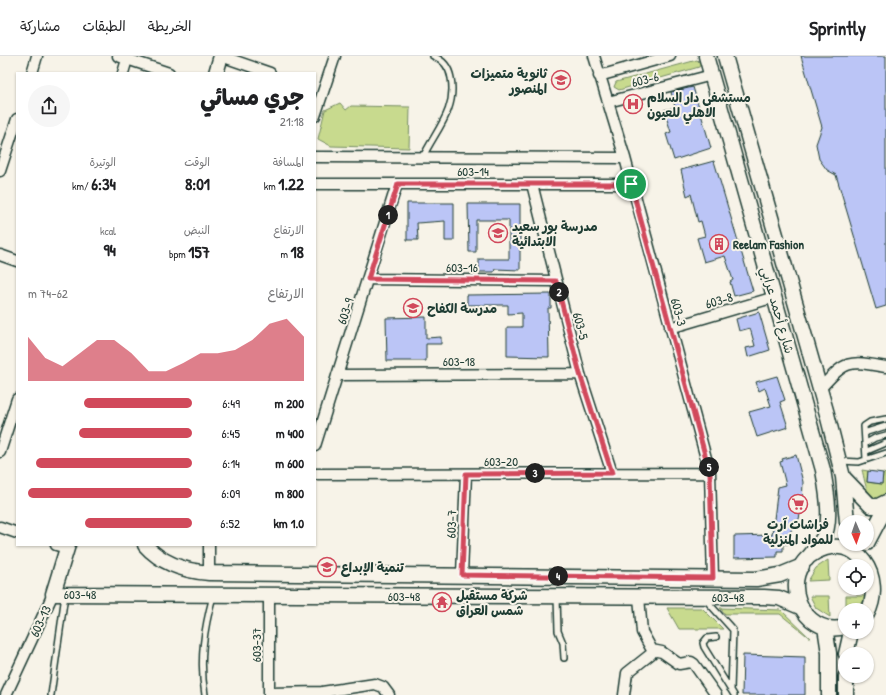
<!DOCTYPE html>
<html lang="ar">
<head>
<meta charset="utf-8">
<style>
  body { margin:0; font-family:"Patrick Hand","Playpen Sans Arabic",sans-serif; background:#f6f6f6; color:#202124; direction:rtl; height:100vh; display:flex; flex-direction:column; font-size:15px; white-space:nowrap }
  * { box-sizing:border-box; margin:0 }
  p { font-size:13px; color:#757577 }
  .icon { flex:none; width:22px; height:22px; fill:none; stroke:currentColor; stroke-width:2; stroke-linecap:round; stroke-linejoin:round }
  .map { position:relative; flex:1; overflow:hidden; direction:ltr }
  .panel { position:absolute; left:16px; top:16px; width:300px; height:474px; display:flex; flex-direction:column; background:#fff; border-radius:0px; box-shadow:0 1px 3px #0004; direction:rtl }
  .panel>* { flex:none }
  .needle { width:26px; rotate:178deg }
  .fabs { position:absolute; left:838px; top:459px; display:grid; gap:8px }
  .fabs a { display:grid; place-items:center; width:36px; height:36px; border-radius:50%; background:#fff; box-shadow:0 1px 3px #0004; font-size:20px }
  .pin { position:absolute; display:grid; place-items:center; width:34px; height:34px; color:#fff; margin:-17px; border:2px solid #fff; border-radius:50%; box-shadow:0 1px 4px #0007 }
  .km { position:absolute; width:20px; height:20px; margin:-10px; border-radius:50%; background:#222; color:#fff; font-size:11px; line-height:20px; text-align:center }
  .round { display:grid; place-items:center; flex:none; width:42px; height:42px; border-radius:21px; background:#f6f6f6 }
  .head { display:flex; align-items:center; justify-content:space-between; height:68px; padding:0 12px }
  h1 { font-size:22px; font-weight:800; line-height:30px }
  .figures { display:grid; grid-template-columns:repeat(3,1fr); gap:6px; height:68px; padding:4px 12px }
  .figures div { display:grid; align-content:center }
  .figures b { font-size:17px; font-weight:800 }
  .figures small { font-size:11px; font-weight:400 }
  .figures p { font-size:11px }
  .chart { height:112px; padding:8px 12px }
  .chart p { display:flex; justify-content:space-between }
  .chart svg { width:100%; height:72px; margin-top:4px; fill:#d1495b; opacity:.7 }
  ul { padding:0 12px; list-style:none; font-size:13px }
  li { display:grid; grid-template-columns:64px 48px 1fr; align-items:center; height:30px }
  li i { height:10px; border-radius:5px; background:#d1495b }
  header { display:flex; align-items:center; gap:24px; box-sizing:border-box; height:56px; padding:0 20px; background:#fff; border-bottom:1px solid #e0e0e0 }
  header strong { font-size:19px }
  nav { display:flex; gap:22px; margin-inline-start:auto; font-size:14px }
  .map>svg:first-child { display:block }
  .green { fill:#c8da8e; stroke:#748c61 }
  .building { fill:#bbc5f6; stroke:#1f3d34 }
  .lines { fill:none; stroke-linecap:round; stroke-linejoin:round }
  .lane-casing { stroke:#1f3d34; stroke-width:8 }
  .street-casing { stroke:#1f3d34; stroke-width:13 }
  .secondary-casing { stroke:#1f3d34; stroke-width:17 }
  .lane { stroke:#f7f3e8; stroke-width:5 }
  .street { stroke:#f7f3e8; stroke-width:10 }
  .secondary { stroke:#f7f3e8; stroke-width:14 }
  .route-casing { stroke:#fff; stroke-width:8 }
  .route { stroke:#d1495b; stroke-width:5 }
  .labels { text-anchor:middle; dominant-baseline:central; stroke-width:4; stroke-linejoin:round; paint-order:stroke }
  .poi-label { font-size:13px; font-weight:bold; fill:#1f3d34; stroke:#f7f3e8; text-anchor:start }
  .street-label { font-size:13px; fill:#1f3d34; stroke:#f7f3e8 }
</style>
</head>
<body>
<header>
<strong>Sprintly</strong>
<nav><a>الخريطة</a><a>الطبقات</a><a>مشاركة</a></nav>
</header>
<div class="map">
<svg width="886" height="639" viewBox="0 0 886 639">
  <rect width="100%" height="100%" fill="#f7f3e8"/>
  <filter id="ink" filterUnits="userSpaceOnUse"><feTurbulence type="fractalNoise" baseFrequency=".025" numOctaves="2"/><feDisplacementMap in="SourceGraphic" scale="8" xChannelSelector="R" yChannelSelector="G"/><feConvolveMatrix kernelMatrix="1 2 1 2 8 2 1 2 1" color-interpolation-filters="sRGB"/></filter>
  <g filter="url(#ink)">
    <path class="green" d="M697 4 701 7 699 11 619 34 614 31 616 26Z
      M340 47 346 54 351 50 410 51 409 92 331 90 318 83 325 54Z
      M862 414 868 415 867 426 882 428 883 417 886 418V442C866 448 866 428 862 414Z
      M828 504 829 524 808 525 816 512Z
      M810 540H829L830 561 816 552Z
      M846 540H867L857 554H846Z
      M667 552H702L723 573H679Z
      M720 552 781 554 811 583 780 558H725Z"/>
    <path class="building" d="M801 0H886V250L876 253 836 119 827 114 819 103 816 88 822 71Z
      M693 31 711 92 674 104 666 78 671 76 664 54 675 51 671 36Z
      M714 105 753 235 734 240 730 226 733 224 725 200 704 206 697 182 705 180 701 165 698 166 691 138 687 140 681 114Z
      M407 147H454V185H445V165L417 167 418 184H407Z
      M468 148H520V214L495 213 494 216H479V203H509V164H476V196H469Z
      M551 238V252H548L549 301 507 300V271H522V257L508 258V249H467V239Z
      M759 256 770 294 748 301 746 292 755 290 750 272 739 275 736 263Z
      M426 261V282L441 281V288H426V305H387L386 262Z
      M777 320 785 344 780 346 788 371 757 381 749 356 771 350 765 332 759 335 756 326Z
      M796 399 803 426 802 449 799 463 788 479V488H783V495H777V501L734 502V480L772 479 778 431 786 429 780 406 783 405 782 403Z
      M868 415 883 417 882 428 867 426Z
      M743 599 805 601V639H742Z"/>
    <g class="lines">
      <defs>
        <path id="lane" d="M423 101C436 74 457 54 451 22 449 11 444 4 433 0
          M865 378 867 376 886 370
          M866 387 875 382 886 379
          M867 395 886 387
          M866 403 864 370 870 366 886 363
          M841 405 859 406 886 397
          M557 541 558 575 563 587 564 602
          M705 543 733 574 731 634 734 639
          M716 581 707 582 703 587 704 591 730 633
          M51 639 65 539
          M205 639C199 604 204 573 213 540"/>
        <path id="street" d="M118 0 169 17
          M221 0 270 17
          M594 0 625 102 710 417 713 522
          M32 17 37 0
          M123 17 128 0
          M599 20 670 0
          M608 46 712 19
          M315 60 335 0
          M315 101 625 102
          M0 115 17 63
          M315 128H631
          M532 128 580 318 612 417
          M0 199 17 205
          M368 223 556 225
          M670 272 775 241
          M337 319 580 318
          M820 333C846 304 848 304 886 311
          M315 390 397 128
          M0 396 17 343
          M315 418 710 417
          M0 471 17 477
          M56 489 67 492
          M209 517V489
          M462 519 466 418
          M269 539V639
          M639 541 642 576 652 594 662 596 679 608 691 606 694 608 716 639
          M269 637 322 636 375 628 383 631 389 639
          M6 639 53 538
          M624 639 627 617 651 598 652 594"/>
        <path id="secondary" d="M706 0 823 414C826 432 833 466 823 482 818 490 812 497 806 504
          M725 0 827 358 843 421 847 466
          M216 17 221 0
          M843 421 871 450H878L886 446
          M867 487 886 451
          M68 489 53 538 764 541 779 542 800 551
          M145 489C161 507 185 515 209 517L756 523 780 519 802 510
          M825 571 829 597V639
          M845 571C801 583 776 517 816 496 857 475 886 522 867 558
          M846 598 851 576
          M846 639V620"/>
      </defs>
      <use href="#lane" class="lane-casing"/>
      <use href="#street" class="street-casing"/>
      <use href="#secondary" class="secondary-casing"/>
      <use href="#lane" class="lane"/>
      <use href="#street" class="street"/>
      <use href="#secondary" class="secondary"/>
    </g>
  </g>
  <g class="lines" filter="url(#ink)">
    <defs>
      <path id="route" d="M398 128H631L710 417 713 522 462 519 466 418 612 417 580 318 556 225 368 223Z"/>
    </defs>
    <use href="#route" class="route-casing"/>
    <use href="#route" class="route"/>
  </g>
  <defs>
    <symbol id="school-ring" viewBox="-11 -11 22 22"><circle r="9.5" fill="#f7f3e8" stroke="#d1495b" stroke-width="1.5"/><path d="M0-5L7-2L0 1L-7-2ZM-4 1L0 2.5L4 1V4Q0 6-4 4Z" fill="#d1495b"/></symbol>
    <symbol id="hospital-ring" viewBox="-11 -11 22 22"><circle r="9.5" fill="#f7f3e8" stroke="#d1495b" stroke-width="1.5"/><path d="M-5-5h3v3.5h4V-5h3V5h-3V1.5h-4V5h-3Z" fill="#d1495b"/></symbol>
    <symbol id="building-ring" viewBox="-11 -11 22 22"><circle r="9.5" fill="#f7f3e8" stroke="#d1495b" stroke-width="1.5"/><path d="M-4-6H4V6H1V3H-1V6H-4ZM-2.5-4.3h1.7v1.8h-1.7ZM.8-4.3h1.7v1.8H.8ZM-2.5-1h1.7V.8h-1.7ZM.8-1h1.7V.8H.8Z" fill="#d1495b"/></symbol>
    <symbol id="supermarket-ring" viewBox="-11 -11 22 22"><circle r="9.5" fill="#f7f3e8" stroke="#d1495b" stroke-width="1.5"/><path d="M-6-5.5h2.5l.6 2H6L4.5 2H-2.5L-4.4-4H-6ZM-1.5 3.2a1.3 1.3 0 1 0 .1 0ZM3 3.2a1.3 1.3 0 1 0 .1 0Z" fill="#d1495b"/></symbol>
    <symbol id="temple-ring" viewBox="-11 -11 22 22"><circle r="9.5" fill="#f7f3e8" stroke="#d1495b" stroke-width="1.5"/><path d="M0-6L5-2H3V0L6.5 2.5H4V6H1.5V3h-3V6H-4V2.5H-6.5L-3 0V-2H-5Z" fill="#d1495b"/></symbol>
  </defs>
  <g fill-rule="evenodd">
    <use href="#school-ring" x="550" y="13" width="22" height="22"/>
    <use href="#hospital-ring" x="622" y="37" width="22" height="22"/>
    <use href="#school-ring" x="487" y="166" width="22" height="22"/>
    <use href="#building-ring" x="708" y="177" width="22" height="22"/>
    <use href="#school-ring" x="402" y="241" width="22" height="22"/>
    <use href="#supermarket-ring" x="787" y="437" width="22" height="22"/>
    <use href="#school-ring" x="316" y="500" width="22" height="22"/>
    <use href="#temple-ring" x="431" y="535" width="22" height="22"/>
  </g>
  <g class="labels">
    <g class="poi-label">
      <text x="547" y="17" text-anchor="end">ثانوية متميزات<tspan x="547" dy="15">المنصور</tspan></text>
      <text x="647" y="41">مستشفى دار السلام<tspan x="647" dy="15">الاهلي للعيون</tspan></text>
      <text x="512" y="170">مدرسة بور سعيد<tspan x="512" dy="15">الابتدائية</tspan></text>
      <text x="733" y="188">Reelam Fashion</text>
      <text x="427" y="252">مدرسة الكفاح</text>
      <text x="798" y="468" text-anchor="middle">فراشات آرت<tspan x="798" dy="15">للمواد المنزلية</tspan></text>
      <text x="341" y="511">تنمية الإبداع</text>
      <text x="456" y="539">شركة مستقبل<tspan x="456" dy="15">شمس العراق</tspan></text>
    </g>
    <g class="street-label">
      <text transform="translate(645 23) rotate(-14)">603-6</text>
      <text x="473" y="115">603-14</text>
      <text x="462" y="211">603-16</text>
      <text transform="translate(719 244) rotate(-16)">603-8</text>
      <text transform="translate(778 254) rotate(74)">شارع أحمد عرابي</text>
      <text transform="translate(345 255) rotate(-72)">603-9</text>
      <text transform="translate(679 256) rotate(75)">603-3</text>
      <text transform="translate(581 270) rotate(75)">603-5</text>
      <text x="459" y="305">603-18</text>
      <text x="501" y="405">603-20</text>
      <text transform="translate(451 468) rotate(-88)">603-7</text>
      <text x="80" y="538">603-48</text>
      <text x="404" y="540">603-48</text>
      <text x="728" y="541">603-48</text>
      <text transform="translate(40 565) rotate(-65)">603-13</text>
      <text transform="translate(256 589) rotate(-90)">603-37</text>
    </g>
  </g>
</svg>
<div class="fabs">
<a><svg class="needle" viewBox="-14 -14 28 28"><path d="M0-13l5 13h-10z" fill="#e53935"/><path d="M0 13l5-13h-10z" fill="#757577"/></svg></a>
<a><svg class="icon" aria-label="locate" viewBox="0 0 24 24"><circle cx="12" cy="12" r="6"/><path d="M12 2v4M12 18v4M2 12h4M18 12h4"/></svg></a>
<a>+</a>
<a>−</a>
</div>
<div class="pin" style="left:631px;top:128px;background:#1e9e55"><svg class="icon" aria-label="arrive" viewBox="0 0 24 24"><path d="M6 21V4h12l-3 4 3 4H6"/></svg></div>
<b class="km" style="left:388px;top:159px">1</b>
<b class="km" style="left:559px;top:236px">2</b>
<b class="km" style="left:535px;top:417px">3</b>
<b class="km" style="left:558px;top:520px">4</b>
<b class="km" style="left:709px;top:411px">5</b>
<section class="panel">
<div class="head"><div><h1>جري مسائي</h1><p>21:18</p></div><a class="round"><svg class="icon" aria-label="share" viewBox="0 0 24 24"><path d="M12 15V3M7 8l5-5 5 5M5 13v7h14v-7"/></svg></a></div>
<div class="figures">
<div><p>المسافة</p><b>1.22<small> km</small></b></div>
<div><p>الوقت</p><b>8:01</b></div>
<div><p>الوتيرة</p><b>6:34<small> /km</small></b></div>
</div>
<div class="figures">
<div><p>الارتفاع</p><b>18<small> m</small></b></div>
<div><p>النبض</p><b>157<small> bpm</small></b></div>
<div><p>kcal</p><b>94</b></div>
</div>
<div class="chart"><p><span>الارتفاع</span>62–74 m</p>
<svg viewBox="0 0 160 44" preserveAspectRatio="none"><path d="M0 44V17L10 30L20 35L30 27L40 19L50 19L60 27L70 38L80 38L90 33L100 27L110 27L120 25L130 19L140 9L150 6L160 17V44z"/></svg>
</div>
<ul>
<li><b>200 m</b>6:49<i style="width:66%"></i></li>
<li><b>400 m</b>6:45<i style="width:69%"></i></li>
<li><b>600 m</b>6:14<i style="width:95%"></i></li>
<li><b>800 m</b>6:09<i style="width:100%"></i></li>
<li><b>1.0 km</b>6:52<i style="width:65%"></i></li>
</ul>
</section>
</div>
</body>
</html>
